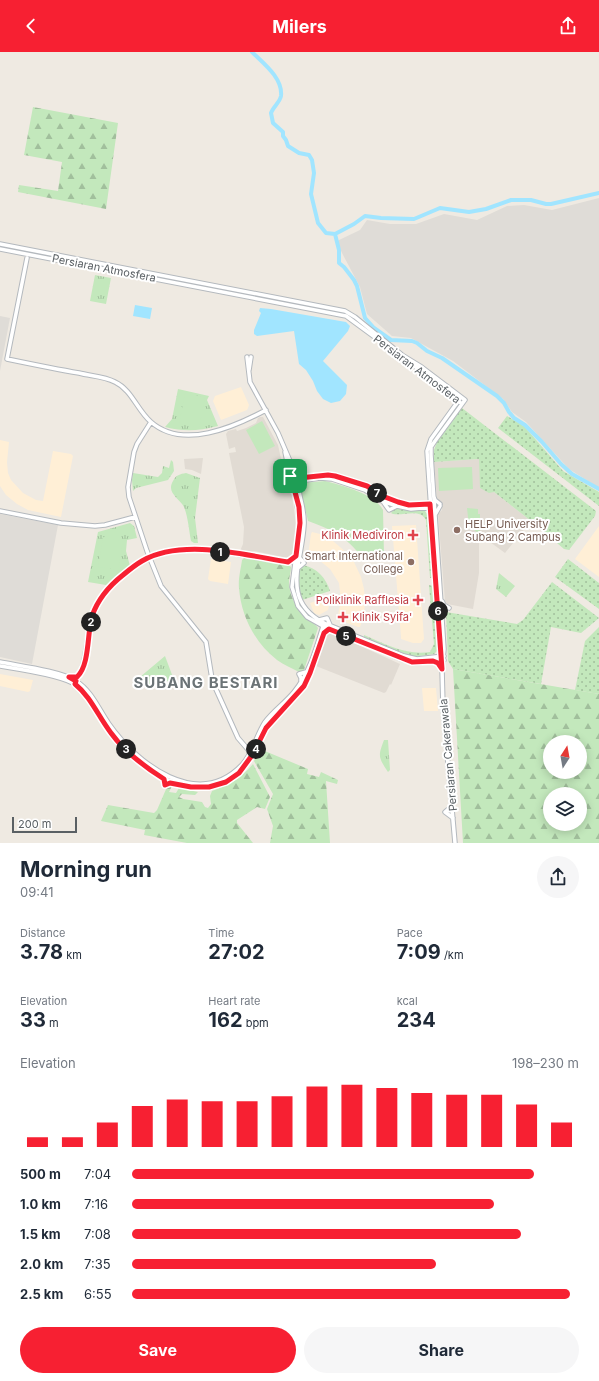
<!DOCTYPE html>
<html lang="en">
<head>
<meta charset="utf-8">
<style>
  body { margin:0; font-family:Inter,sans-serif; background:#f6f6f7; color:#1f2937; height:100vh; display:flex; flex-direction:column; font-size:15px; white-space:nowrap }
  * { box-sizing:border-box; margin:0 }
  p { font-size:13px; color:#747a83 }
  .icon { flex:none; width:22px; height:22px; fill:none; stroke:currentColor; stroke-width:2; stroke-linecap:round; stroke-linejoin:round }
  .map { position:relative; height:791px; overflow:hidden }
  .details { display:flex; flex-direction:column; background:#fff; flex:1 }
  .details>* { flex:none }
  .needle { width:26px; rotate:11deg }
  .controls { position:absolute; left:543px; top:683px; display:grid; gap:8px }
  .controls a { display:grid; place-items:center; width:44px; height:44px; border-radius:50%; background:#fff; box-shadow:0 2px 10px #0003; font-size:20px }
  .scale { position:absolute; left:12px; bottom:10px; width:65px; box-sizing:border-box; padding-left:4px; border:2px solid #5a6064; border-top:0; font-size:11px; line-height:14px; white-space:nowrap; color:#5a6064; -webkit-text-stroke:3px #fff; paint-order:stroke }
  .pin { position:absolute; display:grid; place-items:center; width:34px; height:34px; color:#fff; margin:-17px; border-radius:8px; box-shadow:0 2px 6px #0006 }
  .km { position:absolute; width:20px; height:20px; margin:-10px; border-radius:50%; background:#222; color:#fff; font-size:11px; line-height:20px; text-align:center }
  .round { display:grid; place-items:center; flex:none; width:42px; height:42px; border-radius:21px; background:#f6f6f7 }
  .summary { display:flex; align-items:center; justify-content:space-between; height:68px; padding:0 20px }
  h1 { font-size:22px; font-weight:700; line-height:30px }
  .metrics { display:grid; grid-template-columns:repeat(3,1fr); gap:6px; height:68px; padding:4px 20px }
  .metrics div { display:grid; align-content:center }
  .metrics b { font-size:20px; font-weight:700 }
  .metrics small { font-size:11px; font-weight:400 }
  .metrics p { font-size:11px }
  .chart { height:112px; padding:8px 20px }
  .chart p { display:flex; justify-content:space-between }
  .chart svg { width:100%; height:72px; margin-top:4px; stroke:#f72032; stroke-width:6 }
  .primary-button { display:flex; gap:8px; margin-top:auto; padding:8px 20px }
  .primary-button a { flex:1; height:46px; border-radius:24px; background:#f72032; color:#fff; font-size:16px; font-weight:700; line-height:46px; text-align:center }
  .primary-button a+a { background:#f6f6f7; color:#1f2937 }
  ul { padding:0 20px; list-style:none; font-size:13px }
  li { display:grid; grid-template-columns:64px 48px 1fr; align-items:center; height:30px }
  li i { height:10px; border-radius:5px; background:#f72032 }
  header { display:flex; justify-content:space-between; align-items:center; height:52px; padding:0 20px; background:#f72032; color:#fff; font-size:18px; font-weight:700 }
  .map>svg:first-child { display:block }
  .commercial { fill:#ffefd6 }
  .industrial { fill:#dfdcd7 }
  .education { fill:#e1dbd3 }
  .grass { fill:url(#grass-dots) }
  .forest { fill:url(#forest-firs); fill-rule:evenodd }
  .park { fill:url(#park-tufts) }
  .pitch { fill:#c3e8bc }
  .water { fill:#a1e5ff }
  .lines { fill:none; stroke-linecap:round; stroke-linejoin:round }
  .river { stroke:#a1e5ff; stroke-width:4 }
  .secondary-casing { stroke:#b4b9be; stroke-width:5.5 }
  .secondary { stroke:#fff; stroke-width:3.5 }
  .route-casing { stroke:#fff; stroke-width:8 }
  .route { stroke:#f72032; stroke-width:5 }
  .education-dot { fill:#8d6e63; stroke:#fff; stroke-width:1.5 }
  .health-dot { fill:#e0444e; stroke:#fff; stroke-width:1.5 }
  .labels { text-anchor:middle; dominant-baseline:central; stroke-width:4; stroke-linejoin:round; paint-order:stroke }
  .street-label { font-size:11px; fill:#5a6064; stroke:#fff }
  .education-label { font-size:11px; fill:#785e54; stroke:#fff; text-anchor:start }
  .health-label { font-size:11px; fill:#be3a42; stroke:#fff; text-anchor:end }
  .district-label { font-size:15px; font-weight:bold; letter-spacing:1px; fill:#6b7376; stroke:#fff }
</style>
</head>
<body>
<header><svg class="icon" aria-label="back" viewBox="0 0 24 24"><path d="M15 5l-7 7 7 7"/></svg>Milers<svg class="icon" aria-label="share" viewBox="0 0 24 24"><path d="M12 15V3M7 8l5-5 5 5M5 13v7h14v-7"/></svg></header>
<div class="map">
<svg width="599" height="791" viewBox="0 0 599 791">
  <defs>
    <pattern id="grass-dots" width="8" height="8" patternUnits="userSpaceOnUse"><rect width="8" height="8" fill="#c3e8bc"/><path d="M2 2h.1M6 6h.1" fill="none" stroke="#a1bf9c" stroke-width="1.8" stroke-linecap="round"/></pattern>
    <pattern id="forest-firs" width="22" height="20" patternUnits="userSpaceOnUse"><rect width="22" height="20" fill="#c3e8bc"/><path d="M5 1l3.5 6h-7zM16 11l3.5 6h-7z" fill="#a1bf9c"/></pattern>
    <pattern id="park-tufts" width="24" height="20" patternUnits="userSpaceOnUse"><rect width="24" height="20" fill="#c3e8bc"/><path d="M3 7l-1-3M5 7V3M7 7l1-3M15 17l-1-3M17 17v-4M19 17l1-3" fill="none" stroke="#a1bf9c"/></pattern>
  </defs>
  <rect width="100%" height="100%" fill="#efeae2"/>
  <path class="commercial" d="M241 335 249 353 248 356 247 358 221 368 213 349 215 344Z
    M0 388 9 390 7 410 8 421 11 428 23 441 36 448 43 449 53 399 71 402 73 404 61 465 28 458 17 452 6 443 0 434Z
    M416 473 424 587 421 591H413L401 587V585L392 474Z
    M599 474V525L575 507Z
    M312 480 324 483 333 489 347 501 354 510 361 525 364 537 365 549 364 563 360 575H358L337 567 341 549 339 531 330 517 319 508 308 503 311 482Z
    M211 507 231 510 228 532 210 529 208 527Z
    M327 545 329 554 328 558 319 563 314 561 310 551Z
    M0 622 33 628 30 639 28 640 0 634Z
    M422 636H436L438 659H424Z"/>
  <path class="industrial" d="M599 146V436L569 417 526 370 512 360 503 347 453 309 411 286 392 284 367 262 360 235 342 201 337 189 360 178 367 168 390 172H416L444 162 477 168 507 154 524 153 552 158Z
    M0 264 10 266 0 319Z
    M0 462 58 473 32 612 0 605Z"/>
  <path class="education" d="M260 365H263L278 393 283 416 280 423 283 436 292 443 295 465 296 479 292 503 288 506 254 499 252 500 240 499 243 492 244 475 229 401 236 400 235 395 229 397 226 382 228 379 236 377 237 379 246 376 256 371 258 366Z
    M203 406 201 422 192 418 185 417 184 407Z
    M479 407 494 440 531 469 505 501 479 482V521L473 557 447 552 445 549 438 462 442 458 441 450 437 447 434 410Z
    M330 580 400 612 391 633 390 632 386 640 384 641 316 614 325 583Z"/>
  <path class="grass" d="M462 356 596 459 595 464 569 498 564 497 531 469 494 440 489 441 480 436 479 407 434 410V398L437 390Z
    M507 364 524 374 563 419 599 440V454L498 376Z
    M395 456 409 459 424 458 428 463 432 526H430L426 468C420 456 404 464 393 462L391 461Z
    M568 507 599 531V557L555 525Z
    M303 513C317 516 326 526 330 539L302 548 298 533 300 516Z
    M552 530 599 566 581 581 551 575 541 632 453 617 448 609 446 560 517 572 523 568Z
    M429 533 433 534C434 555 437 576 439 597L434 602 412 605 364 585V583C385 592 407 604 430 600L434 592Z
    M599 575V642L575 638 585 589Z"/>
  <path class="forest" d="M33 55 118 71 106 157 18 140 19 133 58 139 62 110 24 103Z
    M244 506 287 512 291 515C291 520 289 525 289 530 289 542 296 556 304 564 308 569 315 571 318 576L304 618 299 620C292 616 284 613 277 608 255 591 241 564 239 536 238 527 241 516 242 508Z
    M453 617 599 642V791H463ZM550 690H580V720H550ZM550 742H580V772H550Z
    M260 697 308 717 307 722 319 725 321 720 338 728 337 732 326 729 330 791H270L273 774 267 757 273 742 254 709Z
    M253 712 270 745 265 757 257 755 237 768V771L253 791H187L144 783 145 778 101 769 108 753 154 761 157 758 167 735 172 734 169 740 176 741 179 736 198 740 195 743 182 742 179 745 183 747 202 750 205 755 208 756 211 752 210 744 212 739C231 732 240 727 253 712Z"/>
  <path class="park" d="M95 223 111 226 106 252 90 249Z
    M178 337 209 344 207 348 218 374C198 379 185 380 165 375L172 367Z
    M171 408 173 410 174 419 168 428 136 436 133 439 132 428 133 421 158 425 162 421 163 414 169 416Z
    M186 421 200 426 195 466 198 491H194L191 489C189 478 188 465 184 455 179 446 166 441 173 429 176 423 180 422 186 421Z
    M130 471 134 474 137 486 127 488 126 499 130 514 106 533 88 530 98 480Z
    M499 521 515 534 506 545 496 537Z
    M165 604 174 628 147 633 140 625Z
    M384 688H388L390 718 388 720C378 705 378 704 384 688Z"/>
  <path class="pitch" d="M185 341 205 345 199 376 179 372Z
    M262 369 275 394 259 402 246 378Z
    M472 415 473 437 439 439 438 416Z
    M325 429C341 433 375 442 383 458L384 503 371 505 365 509C349 487 334 478 308 469L300 435 302 431Z
    M467 456 478 457V462H480V472H482V476L478 481 469 474Z
    M103 485 123 489 118 518 98 515Z"/>
  <path class="water" d="M135 253 152 256 150 267 133 264Z
    M260 256 271 257 346 270 350 274 348 279 323 309 347 333 346 342 340 349 331 351 323 347 317 339 313 329 306 318 299 312 294 279 257 284 254 282V278L261 261 259 259Z"/>
  <g class="lines">
    <path class="river" d="M252 0C263 11 283 26 281 44 280 50 273 55 271 61L273 71 283 80V84L286 88 288 94 299 101 309 103 312 108 314 121 311 142 318 171 326 181 335 182 339 198V211L344 215 354 228 357 234 365 266 374 276 391 288 412 289 417 291 427 299 442 306 497 344 504 351 509 360 514 366 525 373 542 390 561 412 572 422 599 437
      M335 182 354 172 365 164 381 166 414 167 440 156 469 160 486 157 511 148H531L546 152H551L599 141"/>
    <defs>
      <path id="secondary" d="M0 192 345 259 355 265 402 303 420 314 465 348 435 389 431 395V403L444 597 442 617 443 655 455 791
        M0 197 346 264 421 319 462 352
        M27 206 7 307C31 312 55 317 79 321 90 324 104 324 115 330 132 338 137 358 151 370 183 398 234 375 266 358
        M247 305 250 330 278 381 296 423
        M249 318 251 305
        M151 370 137 392 134 400 128 435 129 445 147 499 161 534 206 590 212 627 215 635 238 686 251 701
        M285 400 290 424C286 429 288 434 294 435
        M290 424 296 423C304 428 297 433 299 439 301 451 305 461 304 473 302 511 280 548 324 571L404 604 417 607 444 604
        M299 426 331 423 367 434 385 445 398 450 409 453 432 452
        M300 429 320 426 332 427 365 438 382 449 397 454 411 457 432 455
        M293 435 295 440 300 471 292 535 298 554 307 565 323 574 401 607 415 611 444 608
        M434 445 435 448 440 452
        M384 451 389 458 397 454
        M0 459 61 471 95 474 105 473 135 465
        M435 463 440 454
        M298 516 304 511 299 505
        M442 549 444 553 449 556
        M319 568 327 566 330 573
        M441 606 427 399 431 387 459 348
        M0 610C20 614 60 619 76 629 92 639 99 658 109 672 137 712 198 759 242 713 253 701 256 684 265 670 273 659 285 651 294 640 310 621 317 594 324 571
        M0 614C18 617 63 623 76 633 93 645 99 666 111 682 138 718 197 757 238 721 253 708 255 693 265 677 275 661 292 651 303 634 315 616 319 592 326 572
        M301 629V626L299 622 306 620
        M75 631C90 607 84 580 96 555 102 541 113 530 125 521 180 477 234 508 295 510
        M161 726 165 729V733L170 731H173
        M452 754 445 760 453 766"/>
    </defs>
    <use href="#secondary" class="secondary-casing"/>
    <use href="#secondary" class="secondary"/>
  </g>
  <g class="lines">
    <defs>
      <path id="route" d="M292 423H296L299 426 328 423 335 424 367 434 385 445 398 450 409 453 430 452 442 617 438 611 433 609 412 610 329 577 324 581 310 621 304 634 266 676 253 702 239 721 226 730 209 735H191L170 731 165 733 164 727C145 715 124 699 111 681 98 664 91 645 75 632L76 629 69 625H77C90 613 87 581 92 564 98 547 109 534 123 523 129 518 135 513 142 509 182 486 245 503 288 510L296 504 300 471 299 455 295 440 288 430 289 426Z"/>
    </defs>
    <use href="#route" class="route-casing"/>
    <use href="#route" class="route"/>
  </g>
  <g class="education-dot">
    <circle cx="457" cy="478" r="4"/>
    <circle cx="411" cy="510" r="4"/>
  </g>
  <g class="health-dot">
    <path d="M411 477h4v4h4v4h-4v4h-4v-4h-4v-4h4z"/>
    <path d="M416 542h4v4h4v4h-4v4h-4v-4h-4v-4h4z"/>
    <path d="M341 559h4v4h4v4h-4v4h-4v-4h-4v-4h4z"/>
  </g>
  <g class="labels">
    <g class="street-label">
      <text transform="translate(104 216) rotate(11)">Persiaran Atmosfera</text>
      <text transform="translate(417 317) rotate(37)">Persiaran Atmosfera</text>
      <text transform="translate(448 703) rotate(-95)">Persiaran Cakerawala</text>
    </g>
    <g class="education-label">
      <text x="465" y="472">HELP University<tspan x="465" dy="13">Subang 2 Campus</tspan></text>
      <text x="403" y="504" text-anchor="end">Smart International<tspan x="403" dy="13">College</tspan></text>
    </g>
    <g class="health-label">
      <text x="404" y="483">Klinik Mediviron</text>
      <text x="409" y="548">Poliklinik Rafflesia</text>
      <text x="352" y="565" text-anchor="start">Klinik Syifa'</text>
    </g>
    <g class="district-label">
      <text x="206" y="630">SUBANG BESTARI</text>
    </g>
  </g>
</svg>
<div class="controls">
<a><svg class="needle" viewBox="-14 -14 28 28"><path d="M0-13l5 13h-10z" fill="#e53935"/><path d="M0 13l5-13h-10z" fill="#747a83"/></svg></a>
<a><svg class="icon" aria-label="layers" viewBox="0 0 24 24"><path d="M12 4l9 5-9 5-9-5zM3 14l9 5 9-5"/></svg></a>
</div>
<div class="scale">200 m</div>
<div class="pin" style="left:290px;top:424px;background:#1e9e55"><svg class="icon" aria-label="arrive" viewBox="0 0 24 24"><path d="M6 21V4h12l-3 4 3 4H6"/></svg></div>
<b class="km" style="left:220px;top:500px">1</b>
<b class="km" style="left:91px;top:570px">2</b>
<b class="km" style="left:126px;top:697px">3</b>
<b class="km" style="left:256px;top:697px">4</b>
<b class="km" style="left:346px;top:584px">5</b>
<b class="km" style="left:438px;top:559px">6</b>
<b class="km" style="left:377px;top:441px">7</b>
</div>
<section class="details">
<div class="summary"><div><h1>Morning run</h1><p>09:41</p></div><a class="round"><svg class="icon" aria-label="share" viewBox="0 0 24 24"><path d="M12 15V3M7 8l5-5 5 5M5 13v7h14v-7"/></svg></a></div>
<div class="metrics">
<div><p>Distance</p><b>3.78<small> km</small></b></div>
<div><p>Time</p><b>27:02</b></div>
<div><p>Pace</p><b>7:09<small> /km</small></b></div>
</div>
<div class="metrics">
<div><p>Elevation</p><b>33<small> m</small></b></div>
<div><p>Heart rate</p><b>162<small> bpm</small></b></div>
<div><p>kcal</p><b>234</b></div>
</div>
<div class="chart"><p><span>Elevation</span>198–230 m</p>
<svg viewBox="0 0 160 44" preserveAspectRatio="none"><path d="M5 44V38M15 44V38M25 44V29M35 44V19M45 44V15M55 44V16M65 44V16M75 44V13M85 44V7M95 44V6M105 44V8M115 44V11M125 44V12M135 44V12M145 44V18M155 44V29"/></svg>
</div>
<ul>
<li><b>500 m</b>7:04<i style="width:90%"></i></li>
<li><b>1.0 km</b>7:16<i style="width:81%"></i></li>
<li><b>1.5 km</b>7:08<i style="width:87%"></i></li>
<li><b>2.0 km</b>7:35<i style="width:68%"></i></li>
<li><b>2.5 km</b>6:55<i style="width:98%"></i></li>
</ul>
<div class="primary-button"><a>Save</a><a>Share</a></div>
</section>
</body>
</html>
